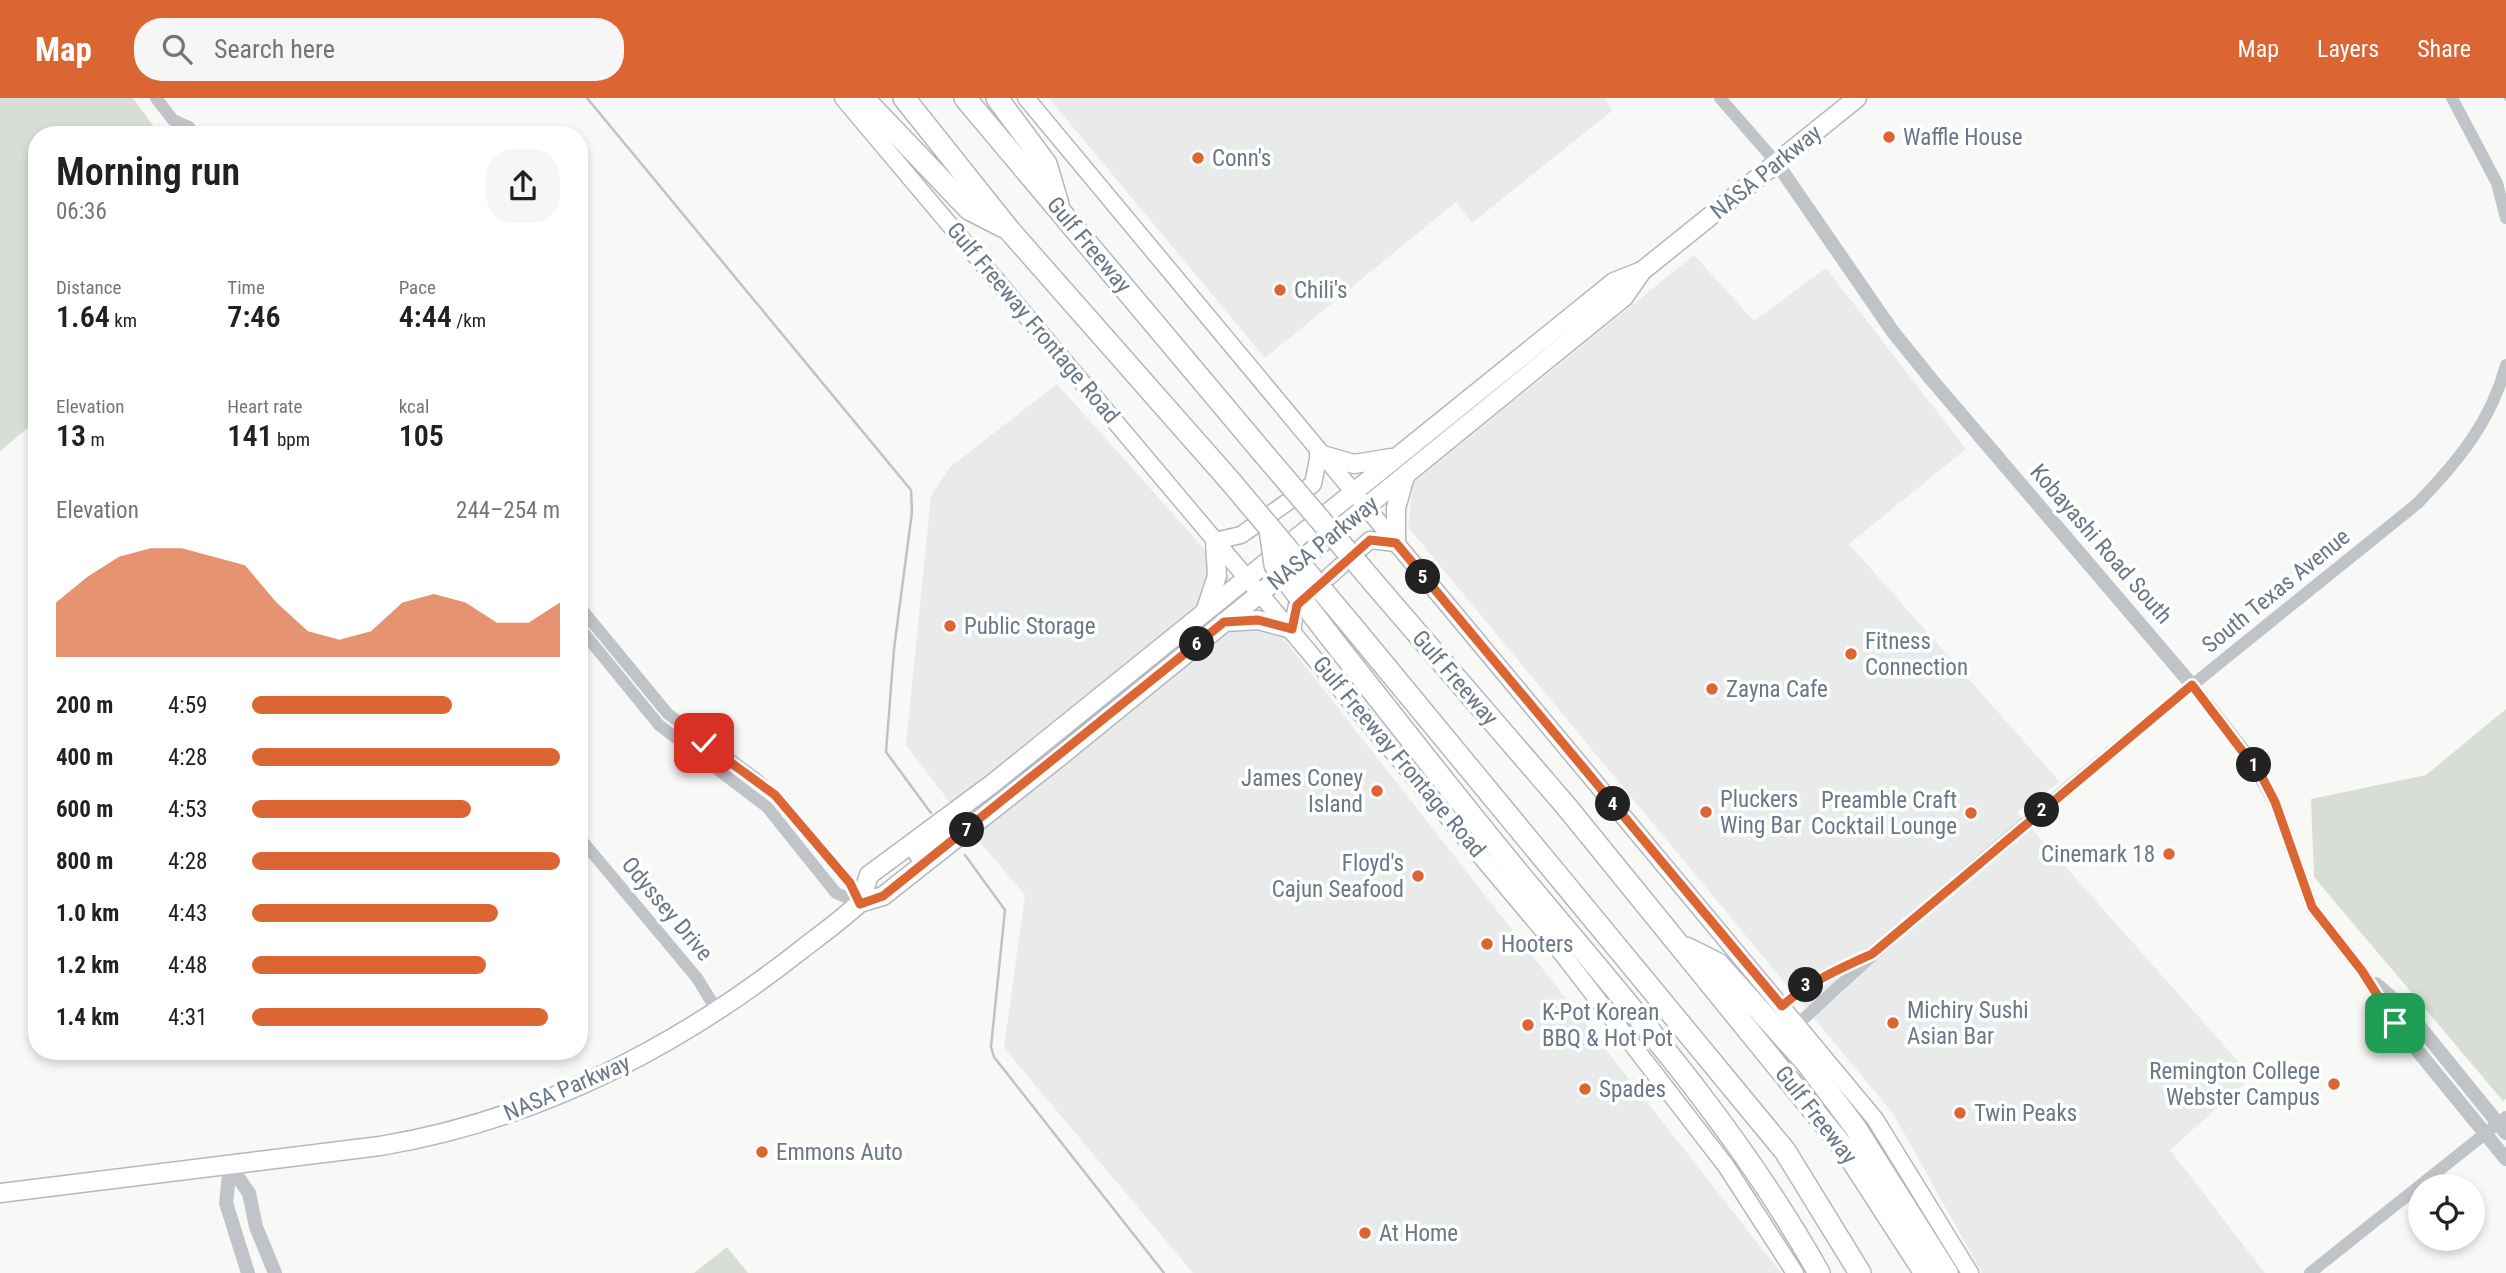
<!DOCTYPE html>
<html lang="en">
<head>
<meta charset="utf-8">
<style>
  body { margin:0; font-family:"Roboto Condensed",sans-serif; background:#f6f6f6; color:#202124; height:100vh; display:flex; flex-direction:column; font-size:26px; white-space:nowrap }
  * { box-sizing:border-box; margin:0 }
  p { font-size:23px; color:#757577 }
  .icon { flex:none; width:38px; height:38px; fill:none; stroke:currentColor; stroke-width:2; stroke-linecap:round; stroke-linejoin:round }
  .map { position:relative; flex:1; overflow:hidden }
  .sheet { position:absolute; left:28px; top:28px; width:560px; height:934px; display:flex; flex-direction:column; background:#fff; border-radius:28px; box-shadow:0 4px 10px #0003 }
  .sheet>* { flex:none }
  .fabs { position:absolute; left:2408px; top:1076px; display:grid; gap:14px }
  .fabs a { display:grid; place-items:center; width:77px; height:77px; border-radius:50%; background:#fff; box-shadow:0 4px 10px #0003; font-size:35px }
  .pin { position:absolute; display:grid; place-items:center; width:60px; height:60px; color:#fff; margin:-30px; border-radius:14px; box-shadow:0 4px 10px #0006 }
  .km { position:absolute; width:35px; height:35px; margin:-18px; border-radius:50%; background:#222; color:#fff; font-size:19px; line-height:35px; text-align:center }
  .round { display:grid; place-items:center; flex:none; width:74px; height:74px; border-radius:28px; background:#f6f6f6 }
  .headline { display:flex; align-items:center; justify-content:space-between; height:119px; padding:0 28px }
  h1 { font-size:38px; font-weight:600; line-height:52px }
  .metrics { display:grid; grid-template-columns:repeat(3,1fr); gap:10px; height:119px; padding:7px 28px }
  .metrics div { display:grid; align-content:center }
  .metrics b { font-size:30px; font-weight:600 }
  .metrics small { font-size:19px; font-weight:400 }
  .metrics p { font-size:19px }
  .chart { height:196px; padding:14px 28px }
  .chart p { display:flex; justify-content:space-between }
  .chart svg { width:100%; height:126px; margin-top:7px; fill:#db6634; opacity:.7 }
  ul { padding:0 28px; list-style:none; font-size:23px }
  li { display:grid; grid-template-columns:112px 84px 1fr; align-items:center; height:52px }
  li i { height:18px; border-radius:9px; background:#db6634 }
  header { display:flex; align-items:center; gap:42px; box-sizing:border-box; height:98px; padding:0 35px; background:#db6634; color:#fff }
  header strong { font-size:33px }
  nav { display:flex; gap:38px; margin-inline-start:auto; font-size:24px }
  .search { width:490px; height:63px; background:#f6f6f6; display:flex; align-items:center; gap:18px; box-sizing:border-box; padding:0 24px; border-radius:28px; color:#757577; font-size:26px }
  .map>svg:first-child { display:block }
  .built { fill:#e9ebea }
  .green { fill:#d8ddd6 }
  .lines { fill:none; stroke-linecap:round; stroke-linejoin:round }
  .stream { stroke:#bac4c9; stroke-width:2.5 }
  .secondary-casing { stroke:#b3b8bd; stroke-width:19 }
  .primary-casing { stroke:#b4b8bd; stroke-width:21 }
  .motorway-casing { stroke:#b4b7bb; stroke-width:24 }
  .minor { stroke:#c0c4c8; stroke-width:12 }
  .tertiary { stroke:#c0c4c8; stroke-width:14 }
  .secondary { stroke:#fff; stroke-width:16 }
  .primary { stroke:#fff; stroke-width:18 }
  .motorway { stroke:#fff; stroke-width:21 }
  .motorway-bridge-casing { stroke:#b4b7bb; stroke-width:24; stroke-linecap:butt }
  .motorway-bridge { stroke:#fff; stroke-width:21 }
  .route-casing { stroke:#fff; stroke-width:14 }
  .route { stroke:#db6634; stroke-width:9 }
  .poi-dot { fill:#db6634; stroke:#fff; stroke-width:2.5 }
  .labels { text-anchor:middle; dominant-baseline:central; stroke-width:7; stroke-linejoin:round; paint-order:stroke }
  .poi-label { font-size:23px; fill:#697786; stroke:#fff; text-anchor:start }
  .street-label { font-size:23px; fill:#697786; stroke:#fff }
</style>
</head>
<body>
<header>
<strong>Map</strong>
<div class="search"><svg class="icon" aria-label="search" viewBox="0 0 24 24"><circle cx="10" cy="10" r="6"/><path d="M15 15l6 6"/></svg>Search here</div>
<nav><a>Map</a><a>Layers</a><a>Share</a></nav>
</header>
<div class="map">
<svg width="2506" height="1175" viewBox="0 0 2506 1175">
  <rect width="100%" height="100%" fill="#f8f9f6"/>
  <path class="built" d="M1049 0H1604L1613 12 1472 125 1456 104 1265 260Z
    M1694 157 1754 223 1826 170 1966 351 1849 446 2060 684 2017 714 2252 979 2170 1052 2265 1175H1982L1894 1017 1408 429 1413 385Z
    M1057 286 1281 537 1781 1175H1193L1004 950 1025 797 980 744 906 647 931 398 950 369Z"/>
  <path class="green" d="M0 0H133L160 37H37V322L0 353Z
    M2506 611V1001L2503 1003 2314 779 2311 701 2426 677Z
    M727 1149 748 1175H694Z"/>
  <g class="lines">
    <path class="stream" d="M587 0 911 392 912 414 894 551 886 654 931 715
      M2505 0 2506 2
      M965 757 1005 812 991 949 994 959 1164 1175"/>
    <defs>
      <path id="secondary" d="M843 0 1557 849 1726 1068 1795 1175
        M1026 0 1875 1021 1970 1175
        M1215 443 1241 437 1313 386 1319 356
        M1292 531 1297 507 1370 442 1396 445"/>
      <path id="primary" d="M1319 356 1354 366 1391 360
        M1396 445V410L1405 378
        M1205 514 1217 478 1215 443
        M1224 524 1258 522 1292 531
        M918 756 949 730 952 717
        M860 805 883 798 1058 660 1582 233 1624 199 1642 173 1857 0
        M860 805 869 777 992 686 1614 184 1642 173
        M0 1095 380 1048C536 1022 678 949 801 852 823 835 847 818 867 798"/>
      <path id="motorway" d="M863 0 969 111 1002 128
        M904 0 1010 133 1231 384
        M965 0 1263 355
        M997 0 1046 66 1058 106
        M1386 499 1566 708 1844 1050 1925 1175
        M1352 528 1785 1053 1860 1175
        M1328 536C1395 621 1461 706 1530 789 1634 913 1740 1034 1819 1175
        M1686 850 1718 866 1806 964 1855 1029 1947 1175"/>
    </defs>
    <use href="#secondary" class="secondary-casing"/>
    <use href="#primary" class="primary-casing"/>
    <use href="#motorway" class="motorway-casing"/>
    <path class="minor" d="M156 0 173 22 189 29 195 37
      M1720 0 1776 64
      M2452 0 2497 85 2506 120
      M579 508 668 616 755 679 783 705 850 785 860 805
      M579 529 659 627 767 709 836 795 860 805
      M579 739 697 880 718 914
      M1782 908C1807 885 1834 872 1866 859
      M1797 927C1994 742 2208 575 2418 405 2458 363 2491 324 2506 267
      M2310 1175 2506 1019"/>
    <path class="tertiary" d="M1776 64 1893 234 1931 281 2192 587 2251 662 2275 704 2312 809 2362 873 2395 925 2506 1061
      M2376 886 2407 913 2506 1035
      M230 1068 249 1095 256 1129 275 1175
      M230 1068 226 1105 248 1175"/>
    <use href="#secondary" class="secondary"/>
    <use href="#primary" class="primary"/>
    <use href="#motorway" class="motorway"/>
    <defs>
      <path id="motorway-bridge" d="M1263 355 1386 499
        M1231 384 1352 528
        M1270 431 1275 467 1328 536"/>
    </defs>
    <use href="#motorway-bridge" class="motorway-bridge-casing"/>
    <use href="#motorway-bridge" class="motorway-bridge"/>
  </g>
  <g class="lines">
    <defs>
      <path id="route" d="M704 645 775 697 850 785 860 806 883 798 1224 524 1258 522 1292 531 1297 507 1370 442 1396 445 1782 908C1809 884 1839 871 1872 856L2192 587 2262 679 2275 704 2312 809 2362 873 2395 925"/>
    </defs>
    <use href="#route" class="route-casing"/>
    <use href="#route" class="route"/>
  </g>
  <g class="poi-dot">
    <circle cx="1889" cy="39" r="7"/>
    <circle cx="1198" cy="60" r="7"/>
    <circle cx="1280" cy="192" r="7"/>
    <circle cx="950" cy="528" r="7"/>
    <circle cx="1851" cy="556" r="7"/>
    <circle cx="1712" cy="591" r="7"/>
    <circle cx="1377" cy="693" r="7"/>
    <circle cx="1706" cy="714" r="7"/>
    <circle cx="1971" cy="715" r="7"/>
    <circle cx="2169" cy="756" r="7"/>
    <circle cx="1418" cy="778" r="7"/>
    <circle cx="1487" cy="846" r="7"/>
    <circle cx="1893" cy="925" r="7"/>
    <circle cx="1528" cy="927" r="7"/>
    <circle cx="2334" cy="986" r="7"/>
    <circle cx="1585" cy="991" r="7"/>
    <circle cx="1960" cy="1015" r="7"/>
    <circle cx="762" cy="1054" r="7"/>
    <circle cx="1365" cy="1135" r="7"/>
  </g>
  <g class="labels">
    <g class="poi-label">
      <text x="1903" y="39">Waffle House</text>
      <text x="1212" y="60">Conn's</text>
      <text x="1294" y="192">Chili's</text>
      <text x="964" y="528">Public Storage</text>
      <text x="1865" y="543">Fitness<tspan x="1865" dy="26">Connection</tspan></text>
      <text x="1726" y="591">Zayna Cafe</text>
      <text x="1363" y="680" text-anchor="end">James Coney<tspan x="1363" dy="26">Island</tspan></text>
      <text x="1720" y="701">Pluckers<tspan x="1720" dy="26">Wing Bar</tspan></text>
      <text x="1957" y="702" text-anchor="end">Preamble Craft<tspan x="1957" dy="26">Cocktail Lounge</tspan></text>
      <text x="2155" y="756" text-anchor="end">Cinemark 18</text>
      <text x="1404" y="765" text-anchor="end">Floyd's<tspan x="1404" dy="26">Cajun Seafood</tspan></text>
      <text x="1501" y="846">Hooters</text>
      <text x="1907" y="912">Michiry Sushi<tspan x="1907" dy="26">Asian Bar</tspan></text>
      <text x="1542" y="914">K-Pot Korean<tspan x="1542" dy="26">BBQ &amp; Hot Pot</tspan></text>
      <text x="2320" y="973" text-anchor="end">Remington College<tspan x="2320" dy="26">Webster Campus</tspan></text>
      <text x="1599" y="991">Spades</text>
      <text x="1974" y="1015">Twin Peaks</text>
      <text x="776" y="1054">Emmons Auto</text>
      <text x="1379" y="1135">At Home</text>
    </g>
    <g class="street-label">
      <text transform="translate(1766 74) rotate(-39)">NASA Parkway</text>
      <text transform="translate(1089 147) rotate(50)">Gulf Freeway</text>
      <text transform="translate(1033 225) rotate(50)">Gulf Freeway Frontage Road</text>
      <text transform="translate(1323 445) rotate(-39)">NASA Parkway</text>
      <text transform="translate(2101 446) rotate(49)">Kobayashi Road South</text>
      <text transform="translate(2276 493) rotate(-39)">South Texas Avenue</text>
      <text transform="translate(1455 580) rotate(49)">Gulf Freeway</text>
      <text transform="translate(1399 659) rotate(50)">Gulf Freeway Frontage Road</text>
      <text transform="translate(667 811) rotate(50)">Odyssey Drive</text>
      <text transform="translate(567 990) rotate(-23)">NASA Parkway</text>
      <text transform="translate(1816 1017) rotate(52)">Gulf Freeway</text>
    </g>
  </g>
</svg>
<div class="fabs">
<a><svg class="icon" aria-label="locate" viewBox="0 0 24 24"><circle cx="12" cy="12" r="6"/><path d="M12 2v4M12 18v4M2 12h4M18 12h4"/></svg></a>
</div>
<div class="pin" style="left:2395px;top:925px;background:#1e9e55"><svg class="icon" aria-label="arrive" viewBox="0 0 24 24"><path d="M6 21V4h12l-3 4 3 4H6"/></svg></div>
<div class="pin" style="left:704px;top:645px;background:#d93025"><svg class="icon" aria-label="check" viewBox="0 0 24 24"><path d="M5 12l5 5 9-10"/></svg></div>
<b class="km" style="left:2254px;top:667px">1</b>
<b class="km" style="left:2042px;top:712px">2</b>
<b class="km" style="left:1806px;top:887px">3</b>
<b class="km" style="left:1613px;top:706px">4</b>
<b class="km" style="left:1423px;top:479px">5</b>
<b class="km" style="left:1197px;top:546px">6</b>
<b class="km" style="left:967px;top:732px">7</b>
<section class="sheet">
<div class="headline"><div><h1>Morning run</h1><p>06:36</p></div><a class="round"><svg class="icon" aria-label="share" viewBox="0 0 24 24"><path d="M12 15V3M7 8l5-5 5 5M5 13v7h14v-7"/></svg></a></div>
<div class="metrics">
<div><p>Distance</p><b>1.64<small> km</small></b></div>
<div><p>Time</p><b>7:46</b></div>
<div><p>Pace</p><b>4:44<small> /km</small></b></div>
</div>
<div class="metrics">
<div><p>Elevation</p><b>13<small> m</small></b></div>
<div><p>Heart rate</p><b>141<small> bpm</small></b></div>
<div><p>kcal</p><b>105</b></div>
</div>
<div class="chart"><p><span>Elevation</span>244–254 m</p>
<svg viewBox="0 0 160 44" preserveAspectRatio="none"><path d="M0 44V25L10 16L20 9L30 6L40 6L50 9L60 12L70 25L80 35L90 38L100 35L110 25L120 22L130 25L140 32L150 32L160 25V44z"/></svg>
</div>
<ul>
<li><b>200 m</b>4:59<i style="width:65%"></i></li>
<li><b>400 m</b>4:28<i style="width:100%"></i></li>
<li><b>600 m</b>4:53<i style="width:71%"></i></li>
<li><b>800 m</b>4:28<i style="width:100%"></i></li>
<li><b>1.0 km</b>4:43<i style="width:80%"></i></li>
<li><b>1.2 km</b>4:48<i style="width:76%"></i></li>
<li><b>1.4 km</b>4:31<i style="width:96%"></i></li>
</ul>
</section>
</div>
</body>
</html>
